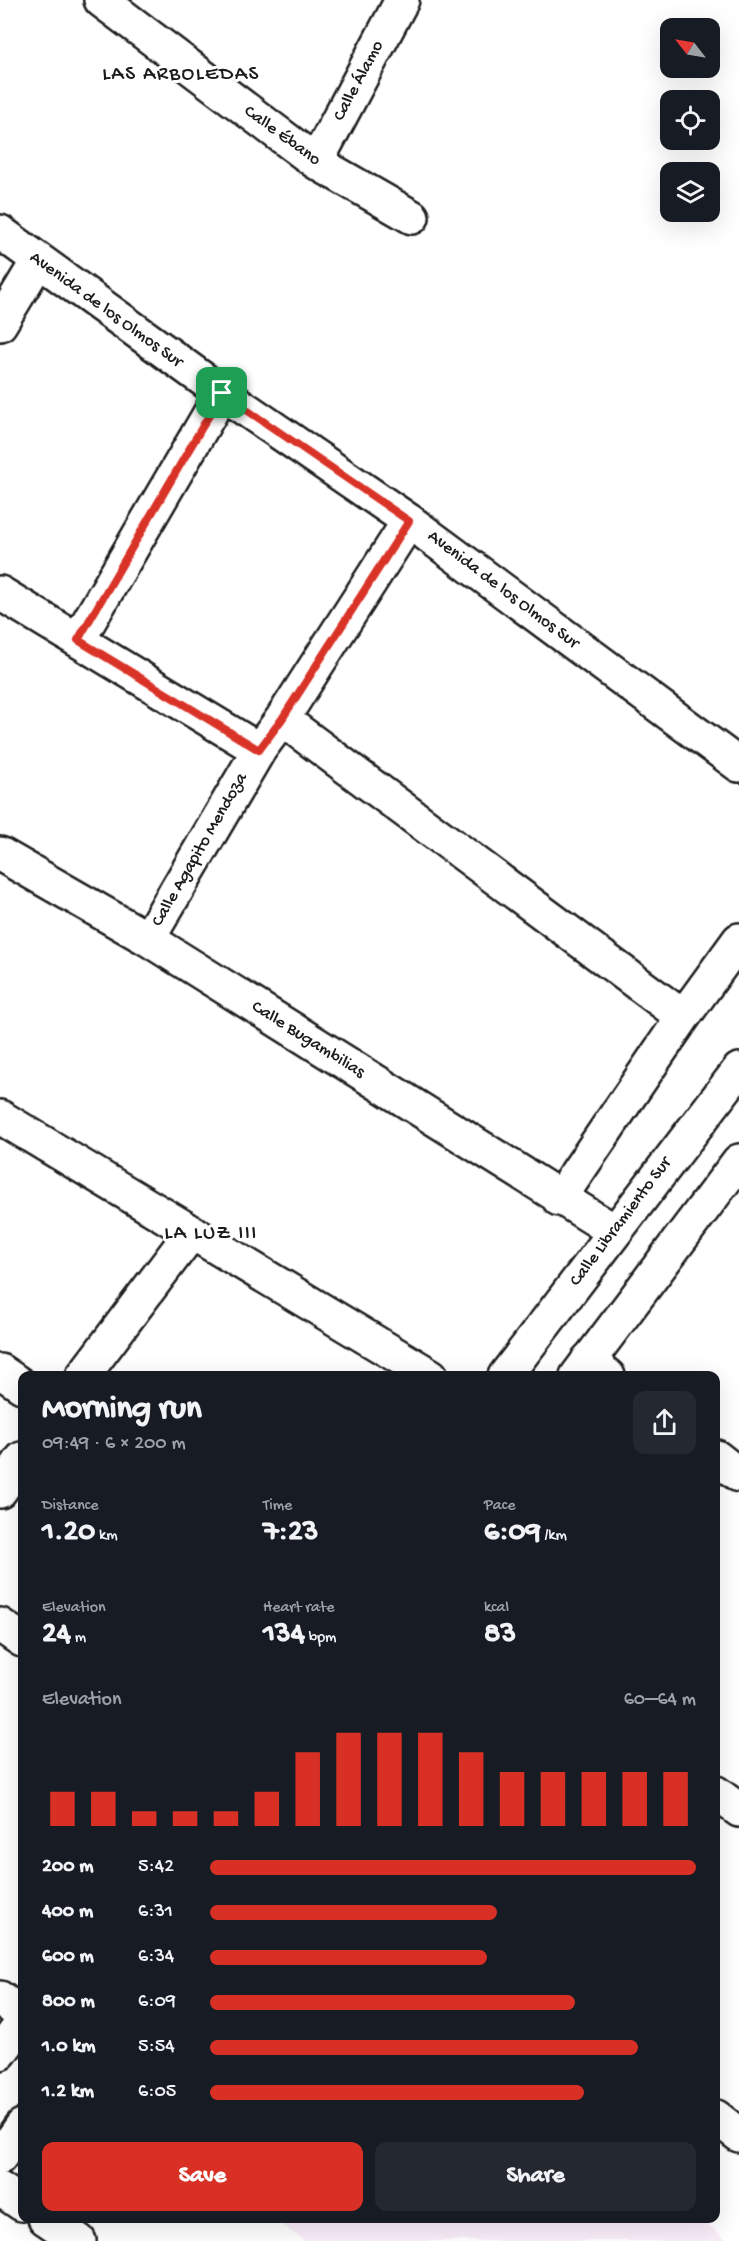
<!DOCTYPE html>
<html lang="en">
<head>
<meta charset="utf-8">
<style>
  body { margin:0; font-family:"Gochi Hand",sans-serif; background:#242831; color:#f1f3f6; height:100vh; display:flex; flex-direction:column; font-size:22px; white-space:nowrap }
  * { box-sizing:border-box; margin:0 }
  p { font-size:20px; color:#9ea1a6 }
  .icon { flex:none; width:33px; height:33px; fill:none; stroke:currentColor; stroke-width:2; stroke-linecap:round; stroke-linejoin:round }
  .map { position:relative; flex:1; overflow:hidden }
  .panel { position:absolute; left:18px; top:1371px; width:702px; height:852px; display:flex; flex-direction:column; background:#171b24; border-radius:12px; box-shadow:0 6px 24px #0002 }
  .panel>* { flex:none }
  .needle { width:39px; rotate:301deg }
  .controls { position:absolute; left:660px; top:18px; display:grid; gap:12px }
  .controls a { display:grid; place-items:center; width:60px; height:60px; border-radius:12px; background:#171b24; box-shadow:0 6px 24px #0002; font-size:30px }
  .pin { position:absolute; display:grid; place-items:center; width:51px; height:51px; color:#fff; margin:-26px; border-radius:12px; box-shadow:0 3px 9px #0006 }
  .round { display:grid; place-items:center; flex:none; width:63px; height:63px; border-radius:12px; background:#242831 }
  .overview { display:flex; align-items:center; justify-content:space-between; height:102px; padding:0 24px }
  h1 { font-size:33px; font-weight:700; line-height:45px }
  .stats { display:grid; grid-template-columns:repeat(3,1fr); gap:9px; height:102px; padding:6px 24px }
  .stats div { display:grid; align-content:center }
  .stats b { font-size:30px; font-weight:700 }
  .stats small { font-size:16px; font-weight:400 }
  .stats p { font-size:16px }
  .chart { height:168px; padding:12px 24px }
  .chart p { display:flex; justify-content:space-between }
  .chart svg { width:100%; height:108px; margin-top:6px; stroke:#d93025; stroke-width:6 }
  .primary-button { display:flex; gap:12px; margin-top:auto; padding:12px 24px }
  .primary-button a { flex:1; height:69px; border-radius:12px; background:#d93025; color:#fff; font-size:24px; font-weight:700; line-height:69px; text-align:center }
  .primary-button a+a { background:#242831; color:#f1f3f6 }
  ul { padding:0 24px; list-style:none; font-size:20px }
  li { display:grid; grid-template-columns:96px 72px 1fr; align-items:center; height:45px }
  li i { height:15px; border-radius:8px; background:#d93025 }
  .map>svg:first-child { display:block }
  .built { fill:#faeefa }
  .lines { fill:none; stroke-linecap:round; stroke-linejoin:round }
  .minor-casing { stroke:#1c1c1c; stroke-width:38 }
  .tertiary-casing { stroke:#1c1c1c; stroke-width:38 }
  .minor { stroke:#fff; stroke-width:33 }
  .tertiary { stroke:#fff; stroke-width:33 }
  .route-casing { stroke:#fff; stroke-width:12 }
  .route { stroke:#d93025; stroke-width:8 }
  .labels { text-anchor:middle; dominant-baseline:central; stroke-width:6; stroke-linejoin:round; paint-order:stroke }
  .street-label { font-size:18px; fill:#1c1c1c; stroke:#fff }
  .quarter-label { font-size:21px; letter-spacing:1.5px; fill:#1c1c1c; stroke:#fff }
</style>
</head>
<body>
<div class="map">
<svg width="739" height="2241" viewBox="0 0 739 2241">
  <rect width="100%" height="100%" fill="#fff"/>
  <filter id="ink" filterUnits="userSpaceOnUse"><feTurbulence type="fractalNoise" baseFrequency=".0167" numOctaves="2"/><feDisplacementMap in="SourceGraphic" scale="12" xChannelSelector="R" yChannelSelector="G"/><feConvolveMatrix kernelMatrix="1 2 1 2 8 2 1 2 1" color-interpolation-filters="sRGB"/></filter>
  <g filter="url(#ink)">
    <path class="built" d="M698 2218 729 2241H305L273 2219Z"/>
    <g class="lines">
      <defs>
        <path id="minor" d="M101 0 316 162 412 217
          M316 162 402 0
          M0 232 222 393 409 521 739 765
          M0 324 38 261
          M0 593 259 750
          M78 640 222 393
          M282 719 683 1017
          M0 854 148 939 614 1231
          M148 939 259 750 282 719 409 521
          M0 1117 431 1376
          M559 1199 683 1017 739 940
          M588 1360 608 1376
          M0 1371 22 1386
          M83 1376 191 1233
          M716 1457 739 1475
          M0 1491 22 1459
          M0 1625 22 1640
          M716 1793 739 1810
          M0 1998 22 2015
          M716 2117 739 2135
          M0 2189 22 2204
          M45 2218 79 2241"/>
        <path id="tertiary" d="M505 1376 739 1070
          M577 1376 739 1161
          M0 2053 22 2023
          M0 2157 22 2126"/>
      </defs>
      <use href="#minor" class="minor-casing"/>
      <use href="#tertiary" class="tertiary-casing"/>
      <use href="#minor" class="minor"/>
      <use href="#tertiary" class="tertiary"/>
    </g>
  </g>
  <g class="lines" filter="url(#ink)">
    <defs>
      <path id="route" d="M222 393 409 521 282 719 259 750 78 640Z"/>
    </defs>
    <use href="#route" class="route-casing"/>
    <use href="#route" class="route"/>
  </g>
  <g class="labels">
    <g class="street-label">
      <text transform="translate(359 81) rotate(-62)">Calle Álamo</text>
      <text transform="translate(282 136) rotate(36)">Calle Ébano</text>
      <text transform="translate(106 310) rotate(36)">Avenida de los Olmos Sur</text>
      <text transform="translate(503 590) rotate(37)">Avenida de los Olmos Sur</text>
      <text transform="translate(200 850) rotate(-60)">Calle Agapito Mendoza</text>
      <text transform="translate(308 1040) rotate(32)">Calle Bugambilias</text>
      <text transform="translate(621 1222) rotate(-53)">Calle Libramiento Sur</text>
    </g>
    <g class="quarter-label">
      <text x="181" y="75">LAS ARBOLEDAS</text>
      <text x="211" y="1234">LA LUZ III</text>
    </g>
  </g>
</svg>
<div class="controls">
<a><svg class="needle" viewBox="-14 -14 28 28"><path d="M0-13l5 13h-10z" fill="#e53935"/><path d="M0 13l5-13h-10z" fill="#9ea1a6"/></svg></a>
<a><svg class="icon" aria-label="locate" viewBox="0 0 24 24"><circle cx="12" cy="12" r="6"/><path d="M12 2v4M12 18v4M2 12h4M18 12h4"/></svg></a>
<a><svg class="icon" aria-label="layers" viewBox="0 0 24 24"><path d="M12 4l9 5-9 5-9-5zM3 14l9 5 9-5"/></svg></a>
</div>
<div class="pin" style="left:222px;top:393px;background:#1e9e55"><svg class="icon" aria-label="arrive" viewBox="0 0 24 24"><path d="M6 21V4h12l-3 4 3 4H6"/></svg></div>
<section class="panel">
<div class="overview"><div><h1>Morning run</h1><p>09:49 · 6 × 200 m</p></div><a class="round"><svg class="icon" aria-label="share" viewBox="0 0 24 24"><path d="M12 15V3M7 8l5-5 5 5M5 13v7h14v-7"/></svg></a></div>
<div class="stats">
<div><p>Distance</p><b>1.20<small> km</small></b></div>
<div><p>Time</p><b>7:23</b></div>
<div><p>Pace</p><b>6:09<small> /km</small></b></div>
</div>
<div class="stats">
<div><p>Elevation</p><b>24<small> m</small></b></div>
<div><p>Heart rate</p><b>134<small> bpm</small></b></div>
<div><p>kcal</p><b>83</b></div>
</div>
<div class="chart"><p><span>Elevation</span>60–64 m</p>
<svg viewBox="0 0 160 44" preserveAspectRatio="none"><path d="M5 44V30M15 44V30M25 44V38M35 44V38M45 44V38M55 44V30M65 44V14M75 44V6M85 44V6M95 44V6M105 44V14M115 44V22M125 44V22M135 44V22M145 44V22M155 44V22"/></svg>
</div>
<ul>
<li><b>200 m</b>5:42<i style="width:100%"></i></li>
<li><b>400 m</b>6:31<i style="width:59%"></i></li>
<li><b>600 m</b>6:34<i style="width:57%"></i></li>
<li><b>800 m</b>6:09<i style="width:75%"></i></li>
<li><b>1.0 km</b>5:54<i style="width:88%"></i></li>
<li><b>1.2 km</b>6:05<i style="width:77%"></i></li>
</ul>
<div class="primary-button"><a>Save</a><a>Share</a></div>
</section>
</div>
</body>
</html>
